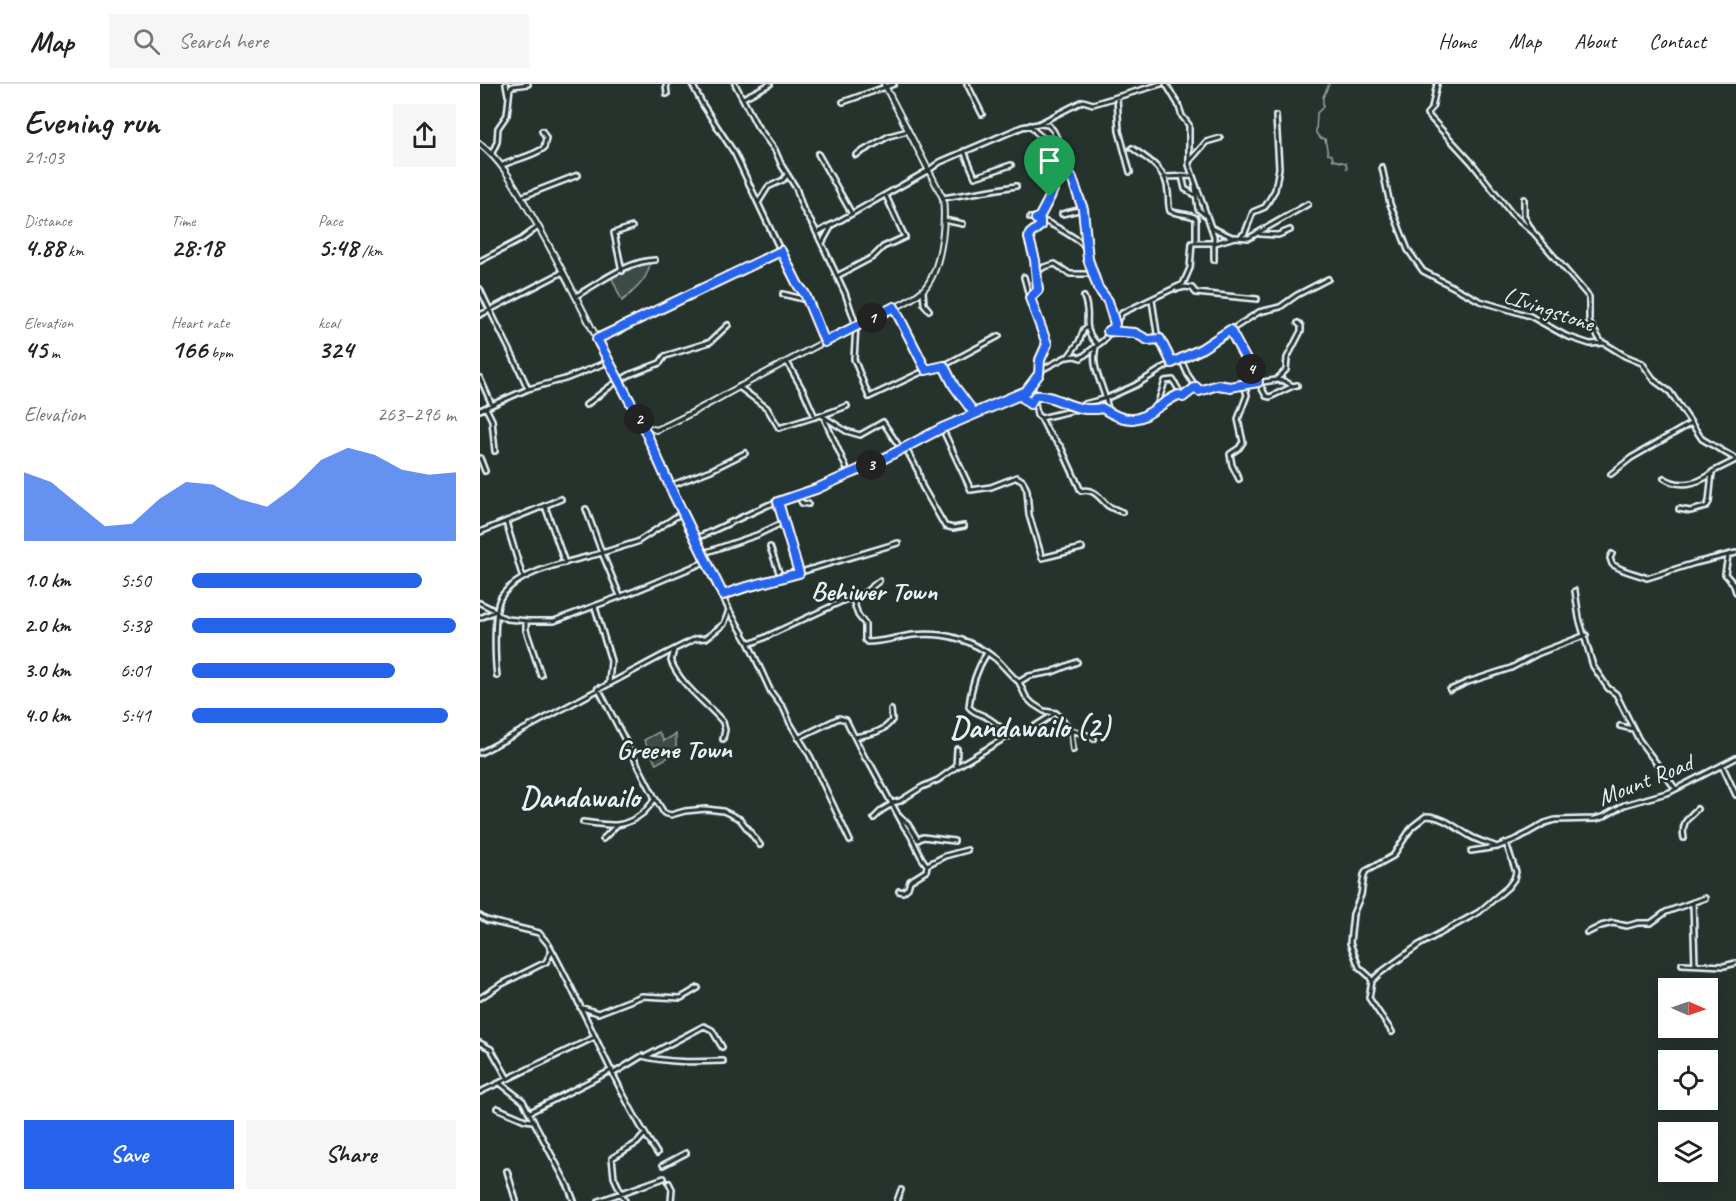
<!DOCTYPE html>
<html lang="en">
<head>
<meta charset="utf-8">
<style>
  body { margin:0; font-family:Caveat,sans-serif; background:#f6f6f6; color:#222; height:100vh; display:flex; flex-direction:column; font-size:22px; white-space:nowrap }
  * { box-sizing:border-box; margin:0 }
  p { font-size:20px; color:#767676 }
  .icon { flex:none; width:33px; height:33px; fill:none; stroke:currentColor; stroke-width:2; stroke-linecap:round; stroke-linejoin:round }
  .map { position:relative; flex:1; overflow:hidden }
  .side { display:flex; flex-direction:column; background:#fff; width:480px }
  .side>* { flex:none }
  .needle { width:39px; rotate:92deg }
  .controls { position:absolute; left:1178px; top:894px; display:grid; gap:12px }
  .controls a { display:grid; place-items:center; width:60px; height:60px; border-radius:0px; background:#fff; box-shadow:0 3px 15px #0003; font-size:30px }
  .pin { position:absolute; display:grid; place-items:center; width:51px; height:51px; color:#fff; margin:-62px -26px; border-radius:50% 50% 50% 0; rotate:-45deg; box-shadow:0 0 6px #0007 }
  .pin .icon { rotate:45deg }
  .km { position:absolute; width:30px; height:30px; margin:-15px; border-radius:50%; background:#222; color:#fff; font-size:16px; line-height:30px; text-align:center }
  .round { display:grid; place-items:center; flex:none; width:63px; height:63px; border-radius:0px; background:#f6f6f6 }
  .head { display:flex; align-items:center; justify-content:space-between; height:102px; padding:0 24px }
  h1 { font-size:33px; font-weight:700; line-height:45px }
  .metrics { display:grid; grid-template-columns:repeat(3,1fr); gap:9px; height:102px; padding:6px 24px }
  .metrics div { display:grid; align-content:center }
  .metrics b { font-size:26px; font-weight:700 }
  .metrics small { font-size:16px; font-weight:400 }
  .metrics p { font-size:16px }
  .chart { height:168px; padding:12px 24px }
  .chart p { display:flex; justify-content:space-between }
  .chart svg { width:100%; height:108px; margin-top:6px; fill:#2563eb; opacity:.7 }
  .primary-button { display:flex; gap:12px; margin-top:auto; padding:12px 24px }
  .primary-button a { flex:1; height:69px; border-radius:0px; background:#2563eb; color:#fff; font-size:24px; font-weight:700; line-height:69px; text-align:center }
  .primary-button a+a { background:#f6f6f6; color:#222 }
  ul { padding:0 24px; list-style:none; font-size:20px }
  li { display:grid; grid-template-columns:96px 72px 1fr; align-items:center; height:45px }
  li i { height:15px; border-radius:8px; background:#2563eb }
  header { display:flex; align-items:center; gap:36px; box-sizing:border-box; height:84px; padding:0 30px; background:#fff; border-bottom:2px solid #e0e0e0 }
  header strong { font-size:28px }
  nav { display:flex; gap:33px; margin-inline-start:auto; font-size:21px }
  .search { width:420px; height:54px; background:#f6f6f6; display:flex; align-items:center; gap:15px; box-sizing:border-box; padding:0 21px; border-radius:0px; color:#767676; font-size:22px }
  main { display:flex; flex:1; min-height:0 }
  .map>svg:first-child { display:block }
  .green { fill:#3e4b47; stroke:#939ea0; stroke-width:1.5 }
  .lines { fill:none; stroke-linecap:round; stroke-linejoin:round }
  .stream { stroke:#98a3a5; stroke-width:1.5 }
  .street-casing { stroke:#e8f1f8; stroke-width:8 }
  .secondary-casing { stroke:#e8f1f8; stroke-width:8 }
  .street { stroke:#26332d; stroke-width:3 }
  .secondary { stroke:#26332d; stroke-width:4 }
  .route-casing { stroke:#fff; stroke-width:12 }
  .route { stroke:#2563eb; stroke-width:8 }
  .labels { text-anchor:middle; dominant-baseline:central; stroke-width:5; stroke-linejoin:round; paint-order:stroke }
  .street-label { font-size:24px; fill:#e8f1f8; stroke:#26332d }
  .quarter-label { font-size:27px; font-weight:bold; fill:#e8f1f8; stroke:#26332d }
  .district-label { font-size:30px; font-weight:bold; fill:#e8f1f8; stroke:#26332d }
</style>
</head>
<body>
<header>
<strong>Map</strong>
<div class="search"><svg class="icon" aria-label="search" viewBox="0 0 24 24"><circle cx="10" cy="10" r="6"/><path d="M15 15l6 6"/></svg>Search here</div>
<nav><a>Home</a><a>Map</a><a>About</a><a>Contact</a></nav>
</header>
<main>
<section class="side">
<div class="head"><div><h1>Evening run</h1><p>21:03</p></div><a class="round"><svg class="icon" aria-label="share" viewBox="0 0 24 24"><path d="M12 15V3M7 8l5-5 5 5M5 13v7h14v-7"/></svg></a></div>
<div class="metrics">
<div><p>Distance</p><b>4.88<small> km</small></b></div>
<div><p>Time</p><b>28:18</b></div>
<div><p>Pace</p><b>5:48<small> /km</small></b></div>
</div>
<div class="metrics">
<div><p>Elevation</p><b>45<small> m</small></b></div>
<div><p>Heart rate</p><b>166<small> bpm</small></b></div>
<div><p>kcal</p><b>324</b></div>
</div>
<div class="chart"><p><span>Elevation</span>263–296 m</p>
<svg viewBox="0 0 160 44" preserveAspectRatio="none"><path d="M0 44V16L10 20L20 29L30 38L40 37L50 27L60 20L70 21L80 27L90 30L100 22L110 11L120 6L130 9L140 15L150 17L160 16V44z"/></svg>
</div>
<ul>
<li><b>1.0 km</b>5:50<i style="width:87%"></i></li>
<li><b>2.0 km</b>5:38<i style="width:100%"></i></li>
<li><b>3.0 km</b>6:01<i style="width:77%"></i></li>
<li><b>4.0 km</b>5:41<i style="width:97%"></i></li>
</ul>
<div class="primary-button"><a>Save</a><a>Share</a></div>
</section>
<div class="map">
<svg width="1256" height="1117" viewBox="0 0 1256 1117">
  <rect width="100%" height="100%" fill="#26332d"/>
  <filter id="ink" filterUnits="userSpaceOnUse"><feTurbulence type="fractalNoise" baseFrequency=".0167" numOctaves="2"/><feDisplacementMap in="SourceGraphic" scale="12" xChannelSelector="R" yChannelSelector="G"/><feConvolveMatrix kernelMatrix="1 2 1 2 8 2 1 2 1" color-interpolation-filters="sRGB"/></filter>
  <g filter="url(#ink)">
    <path class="green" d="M170 174C172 192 155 206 142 217L131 192Z
      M179 648 184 657 196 650V669L176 680 164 656Z"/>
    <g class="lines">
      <path class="stream" d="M849 0 843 13V23L837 29 836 49 840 54 845 55 848 70 852 71 853 76 866 79 867 85"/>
      <defs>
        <path id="street" d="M26 0 28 11
          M186 0 187 10
          M212 0 223 21 255 70 311 189 325 210 345 258
          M255 0 277 42 295 66 302 82 316 104 323 125 334 143 365 209 376 241 374 275 389 313 446 286 414 223
          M487 0 502 30
          M686 0 698 20 702 32 709 41V81L734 152V176
          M957 0 952 24 947 30 992 79 1031 129 1053 148
          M637 13 639 47 650 88
          M263 14 290 0
          M363 18 414 0
          M560 40 568 41 573 46 587 74 593 99 603 125 608 175 618 204 629 217 634 239
          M550 41C557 51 568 58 580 62
          M563 54 564 65
          M652 64C668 75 687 86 688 108 689 115 688 121 690 127 699 131 708 129 716 134V159
          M484 67 495 93 531 81
          M12 69 17 58 18 44 27 31 30 4 33 2 48 0
          M338 70 372 130
          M376 71 409 52 428 47
          M709 78 726 58 740 54
          M23 81C36 75 53 72 64 64L66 54 62 47
          M902 83 910 120 928 166 943 187 1000 217 1050 232 1086 252 1110 260 1124 259 1145 272 1162 279 1175 297 1190 308 1222 355 1256 375
          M702 92 705 105 715 111
          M684 93 712 92
          M715 102 718 125 725 131
          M41 113 98 91
          M463 114 536 102
          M1044 115V132L1053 148 1109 213V238L1122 259
          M278 119 288 103 303 96 307 91
          M582 130 603 125
          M550 134H559L573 106 577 94 590 84
          M464 136 483 140
          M559 136C569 137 601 157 607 164
          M732 144 752 153
          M337 149 351 141
          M780 150 798 151 810 146
          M761 152 765 149 773 128 785 123 795 106 799 84 796 32
          M342 159 352 141 449 86 460 78 542 43 558 40 603 17 613 20 681 0
          M0 177 42 155 58 143
          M142 187 134 149 152 143
          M557 188 564 183 575 180 590 190H613
          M357 192 393 173 403 163 425 153 406 112
          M544 193 549 212 567 259 560 275 559 289
          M0 205C15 239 34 271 48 305
          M697 205 705 203 712 204 716 209 777 215
          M443 207 444 220 449 226
          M303 210 327 216
          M96 212C119 199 147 177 175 176
          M604 213C613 236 599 240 617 260 608 285 627 304 628 328
          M550 214 558 206 555 176 548 154 550 150 560 142V136
          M672 216 677 249 691 279
          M0 231 83 188
          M750 246 786 312 790 313 813 302
          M630 248 655 249 668 256 680 255
          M117 255 301 167
          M588 273 599 258 604 245 606 244
          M701 275 708 291 719 307 738 301 750 303 796 296 804 297 813 302 817 301
          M307 278 324 308 335 333
          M463 282 474 302 494 329
          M446 286 463 282 519 252
          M0 294 12 321
          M797 295 806 286 807 274 821 247V242L818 239
          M552 301 557 331 561 334 599 325 604 320 627 314 656 301 691 279 721 265 779 228 800 223 817 211 848 195
          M259 303 287 324 299 344 341 331 366 347 380 351 403 338 421 365
          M540 311 550 320 555 312C579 310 591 330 622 324 660 349 667 325 698 311L703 313 715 303
          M106 321 132 301 151 290 180 279 185 272 230 258 248 241
          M6 324 12 336 15 367
          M676 325 685 297 693 296 703 313
          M0 326 48 305 85 295 128 278
          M343 331 367 322
          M561 334 568 348 581 363 601 407C613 403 620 414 627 421 631 424 637 426 642 428
          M345 336 369 390
          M163 342 249 526 268 558 291 608 304 625 310 639 330 672 370 757
          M462 344 491 406 511 403 537 393 543 397 547 406 549 431 562 474 602 464
          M425 363 438 387 442 402 465 442 473 444 484 442
          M0 374 5 387
          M1131 390 1151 374 1210 340
          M1184 394C1199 404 1217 400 1231 390
          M759 395 752 381 750 370 759 364 763 358 758 335 767 311 764 301
          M190 402 231 386 265 369
          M318 411 322 419 328 420
          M298 418 319 489
          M65 422 85 479
          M1199 425 1210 427 1226 423 1229 418 1232 388 1256 376
          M26 438 43 494
          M0 448 81 415
          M215 455 288 421 336 405 401 376 462 344 547 307 563 285 586 273 596 272 601 274 624 256 642 229 703 200 710 184 712 159H735L755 153 769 154 828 120
          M290 463 301 494
          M224 469 277 451 304 438
          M1132 470 1130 474 1132 480C1143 488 1155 489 1167 494L1215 479 1256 469
          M1248 472 1245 490 1253 499 1256 508
          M1095 507 1099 534 1113 582 1128 604 1136 610 1159 656 1195 704
          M244 511 418 459
          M140 512 122 469 157 458 203 428
          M371 515 384 509 399 497
          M0 519 16 527 17 531 27 535 48 537H74L155 507 227 477
          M115 523 131 577 129 598
          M0 534 16 527
          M46 537V546L61 591
          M268 558H275L367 515 373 516 378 531 385 540V556L387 558C403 558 417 553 433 551 465 548 491 555 516 575 524 582 530 591 539 598L549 592 572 588 597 578
          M194 566 191 577C201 602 226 618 243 638L245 646 243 655
          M507 569C496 586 491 602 489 623 494 629 499 629 506 633 516 638 522 645 530 652
          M17 592C15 577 13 525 21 513 38 486 93 477 122 469L106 425
          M539 598 546 613 553 620 564 627 576 629 591 646 610 652 614 655
          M970 606 988 598 1031 584 1059 569 1106 551
          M1140 642 1153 645
          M591 646 593 666
          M375 653C390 650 403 649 412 636L411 626
          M318 654 359 634 366 636 385 674 390 679 425 744C435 754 437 771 447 781
          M0 669 185 570 215 555 226 554 244 540 249 526
          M1242 681 1256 711
          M476 683 477 665
          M175 714 184 729 191 731 205 727 226 725 243 727 260 735 280 761
          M412 719 420 717 442 703 458 696 476 683 525 654 552 644 576 629
          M419 732 428 740 438 756 443 753 474 757
          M394 734 402 726 412 720
          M103 738C128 741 142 746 163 729 168 724 172 720 175 714L118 604
          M1204 754C1201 739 1207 735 1217 725
          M123 755 136 742
          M991 767 1017 763 1037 755 1065 739 1075 736 1115 735 1123 733 1144 721 1190 708 1256 674
          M419 807 423 808 428 804 430 797 446 787 447 781 465 772 487 766
          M1213 819 1215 881
          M0 832 6 836 59 849 69 861C107 929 134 1003 177 1069
          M1107 849 1121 842 1133 839 1147 842 1158 839H1171L1186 828 1225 814
          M1202 880 1244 882 1256 879
          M892 897 900 889 939 861 999 828 1028 803 1034 795 1036 788 1026 759
          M0 914 20 901 66 878 72 867
          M100 923 118 929 162 912 201 914 218 904
          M912 948 889 914 892 897 889 892 879 883 870 859 873 830 881 811 884 791 886 787 913 772 932 743 946 732C963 732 976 744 990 752 998 757 1008 759 1017 763
          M0 959 11 965 28 995
          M167 972 224 942 232 946 242 963
          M134 989 162 972C189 979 215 978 243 977
          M20 999 43 1017 88 1102 94 1117
          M0 1008 115 953
          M17 1024 45 1036 52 1037
          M50 1028 132 986
          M183 1081 206 1069
          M27 1087 36 1117
          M189 1099 192 1105 191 1117
          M119 1117 184 1094
          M145 1117 134 1093 132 1074 157 1059 165 1050
          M417 1117 421 1106"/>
        <path id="secondary" d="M0 60C24 79 36 104 51 130 92 199 124 273 163 342L176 346C205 334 233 317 261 302 299 282 337 262 374 242 395 231 426 222 443 206 461 188 466 139 463 114L404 0"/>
      </defs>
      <use href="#street" class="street-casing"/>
      <use href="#secondary" class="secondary-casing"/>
      <use href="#street" class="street"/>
      <use href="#secondary" class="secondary"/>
    </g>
  </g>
  <g class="lines" filter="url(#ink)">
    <defs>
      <path id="route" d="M570 113 560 132 556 135 560 136V142L550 150 549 154 555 176 558 206 550 214 567 260 560 276 559 290 546 307 494 329 474 302 464 282 446 286 414 223 345 258 325 210 318 201 301 167 117 255 163 342 193 409 243 511 263 504 319 489 298 418 336 405 401 376 462 344 540 311 550 320 555 312C579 310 591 330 622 324 660 349 667 326 698 311L703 313 716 303 719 307 738 301 750 303 778 298 750 246 721 265 692 279 680 255 668 256 655 249 628 247 633 245 635 240 628 217 618 204 608 175 603 125 599 114 592 94 585 90 579 91 570 113"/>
    </defs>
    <use href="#route" class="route-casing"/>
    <use href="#route" class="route"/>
  </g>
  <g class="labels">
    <g class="street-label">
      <text transform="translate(1069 225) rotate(19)">LIvingstone</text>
      <text transform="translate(1165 696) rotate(-22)">Mount Road</text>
    </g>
    <g class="quarter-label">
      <text x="394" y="507">Behiwer Town</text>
      <text x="194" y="665">Greene Town</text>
    </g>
    <g class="district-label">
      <text x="550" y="643">Dandawailo (2)</text>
      <text x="100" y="713">Dandawailo</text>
    </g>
  </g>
</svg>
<div class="controls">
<a><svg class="needle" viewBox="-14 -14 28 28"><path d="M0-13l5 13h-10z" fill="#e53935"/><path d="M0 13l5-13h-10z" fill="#767676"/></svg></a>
<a><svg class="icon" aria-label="locate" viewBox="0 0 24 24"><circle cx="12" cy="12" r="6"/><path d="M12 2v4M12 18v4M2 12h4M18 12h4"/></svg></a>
<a><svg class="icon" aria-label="layers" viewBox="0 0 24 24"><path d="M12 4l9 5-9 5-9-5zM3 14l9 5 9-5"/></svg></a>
</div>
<div class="pin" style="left:570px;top:113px;background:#1e9e55"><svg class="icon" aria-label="arrive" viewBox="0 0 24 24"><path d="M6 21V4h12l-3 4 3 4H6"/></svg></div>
<b class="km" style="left:392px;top:234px">1</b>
<b class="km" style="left:159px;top:335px">2</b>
<b class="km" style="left:391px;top:381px">3</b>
<b class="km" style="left:771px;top:285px">4</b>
</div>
</main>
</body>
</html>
